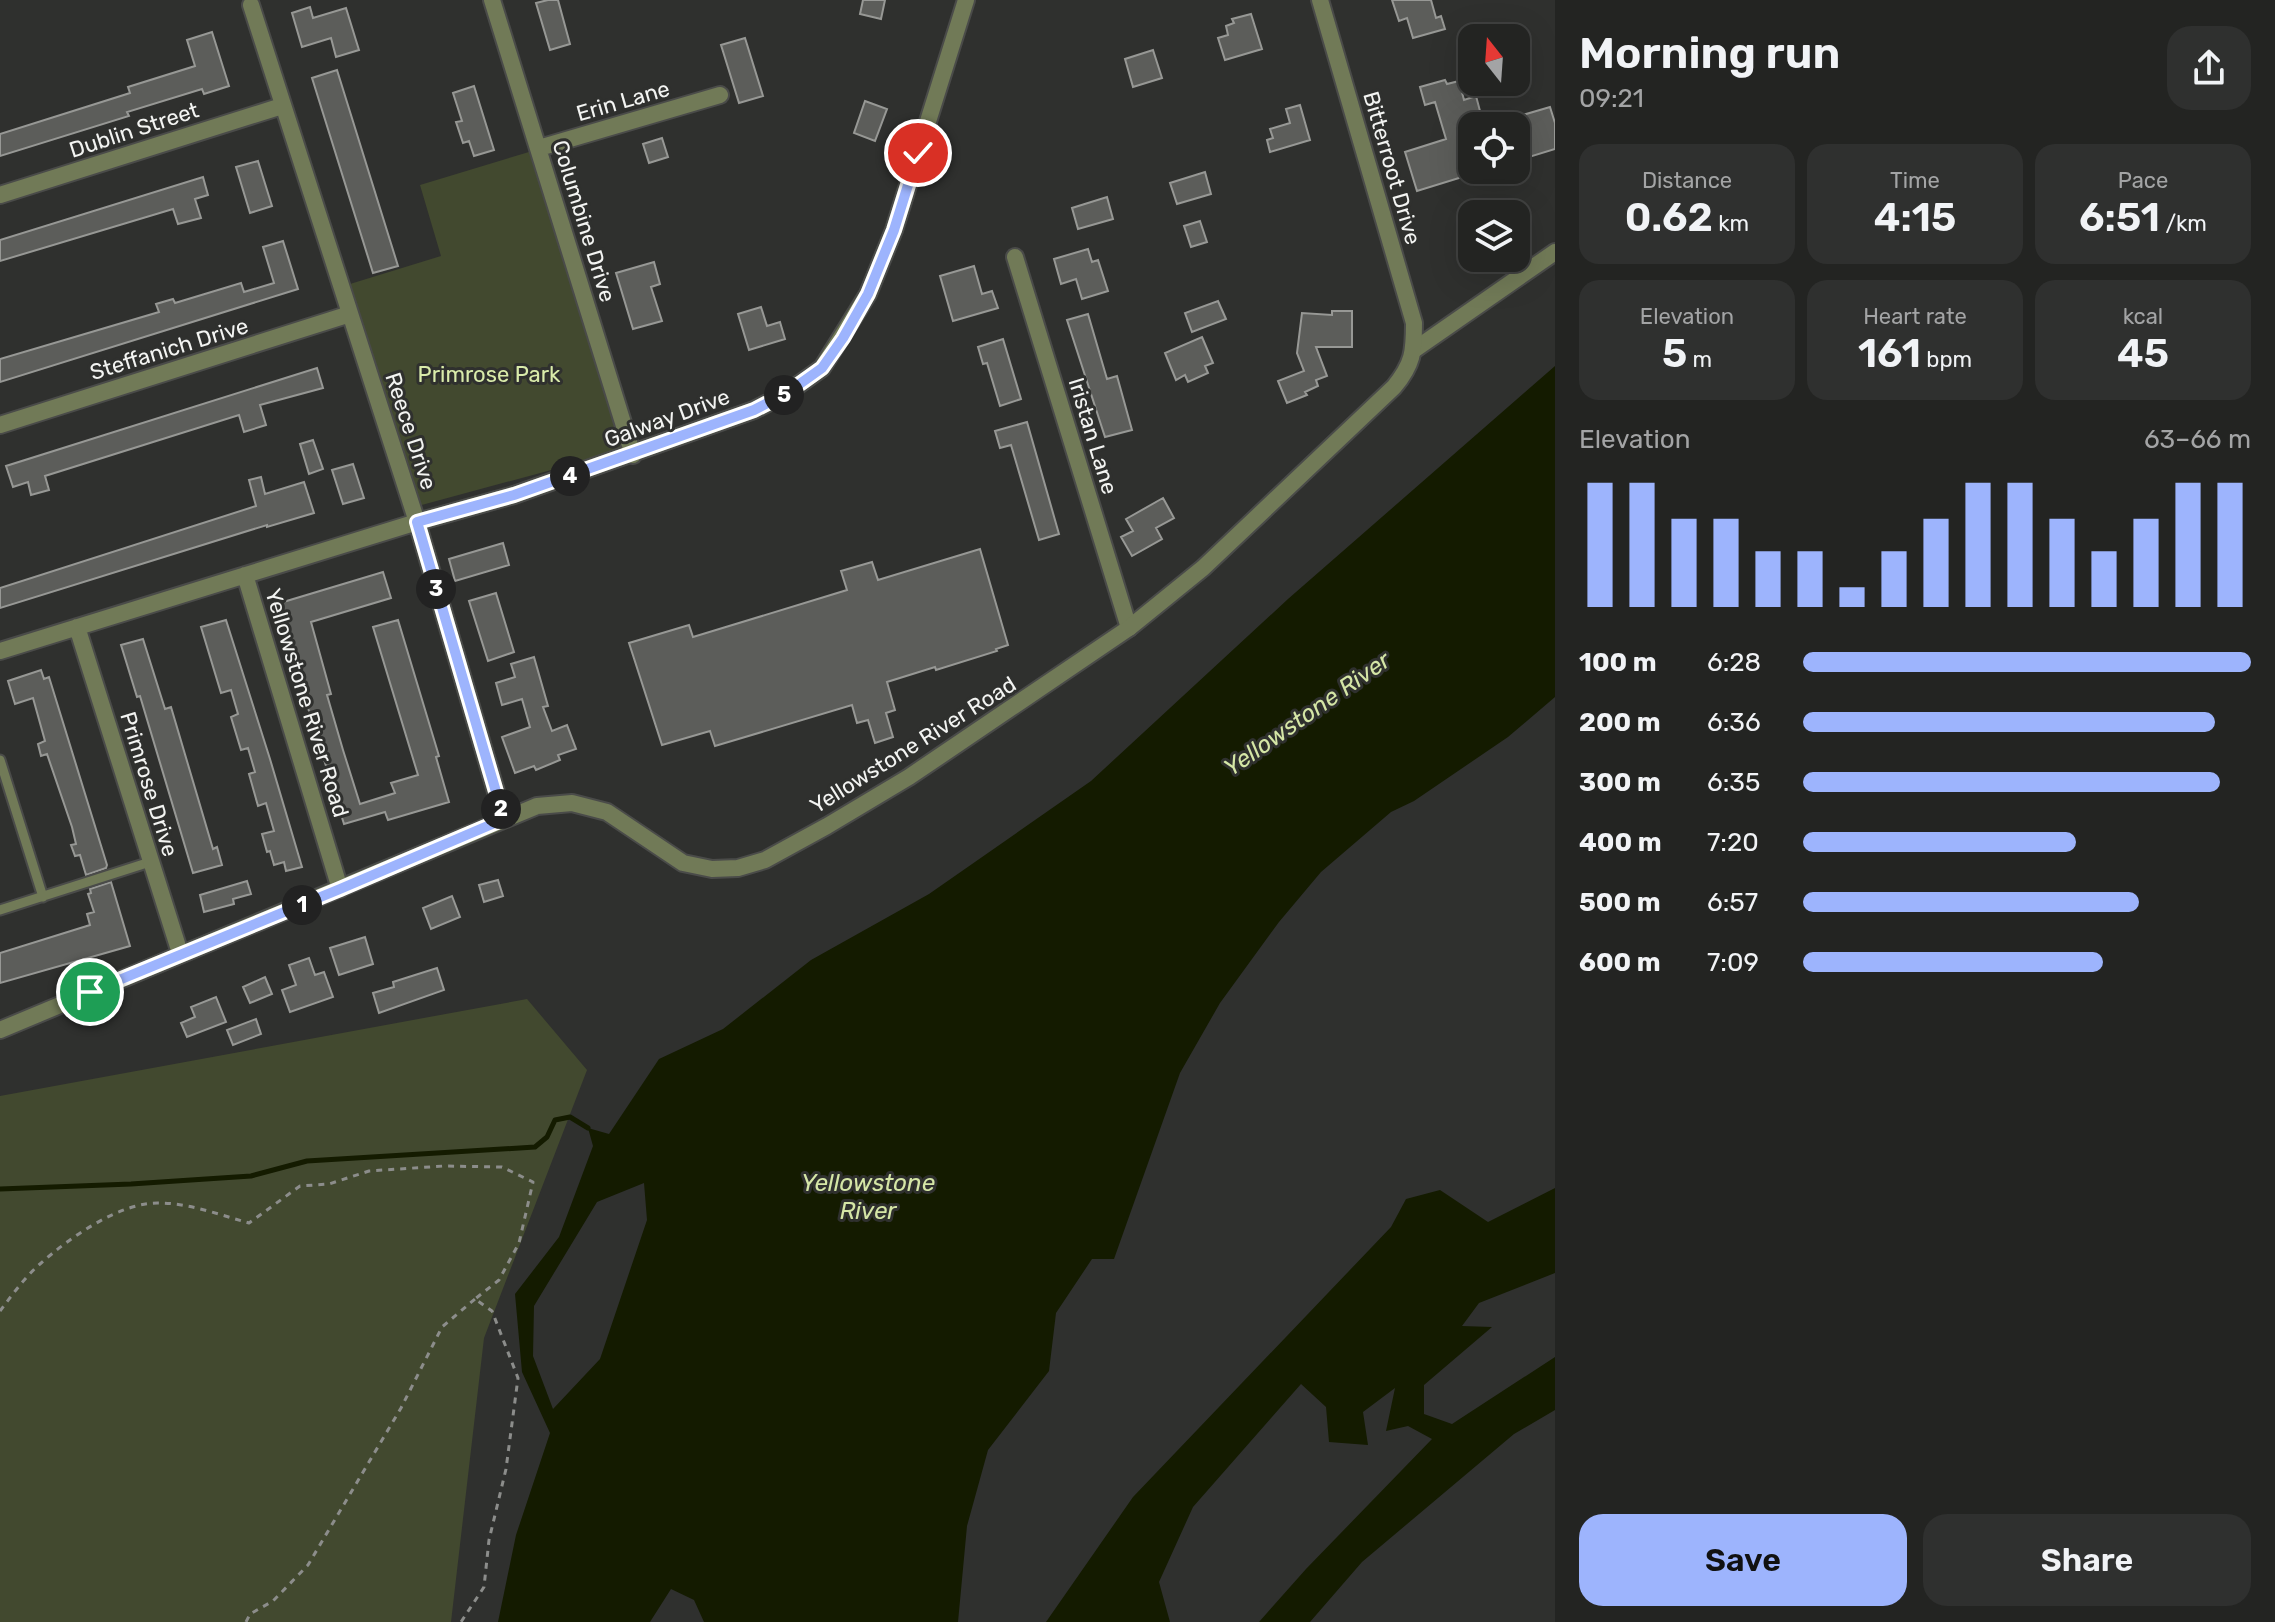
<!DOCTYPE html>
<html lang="en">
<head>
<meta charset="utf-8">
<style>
  body { margin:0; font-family:Rubik,sans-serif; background:#2f302f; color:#f1f3f6; height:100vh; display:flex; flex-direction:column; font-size:30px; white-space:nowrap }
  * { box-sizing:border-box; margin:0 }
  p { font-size:26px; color:#a3a4a5 }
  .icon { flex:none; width:44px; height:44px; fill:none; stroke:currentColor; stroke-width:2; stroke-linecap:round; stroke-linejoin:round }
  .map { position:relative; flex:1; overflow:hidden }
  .side { display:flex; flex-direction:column; background:#232422; width:720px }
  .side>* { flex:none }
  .needle { width:52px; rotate:343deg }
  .fabs { position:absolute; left:1458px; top:24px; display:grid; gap:16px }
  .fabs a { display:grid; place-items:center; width:72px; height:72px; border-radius:16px; background:#232422; box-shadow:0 8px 32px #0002,0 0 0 2px #404140; font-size:40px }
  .pin { position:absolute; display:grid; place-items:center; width:68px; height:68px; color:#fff; margin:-34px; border:4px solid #fff; border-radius:50%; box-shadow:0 2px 8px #0007 }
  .km { position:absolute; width:40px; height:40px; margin:-20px; border-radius:50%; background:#222; color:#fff; font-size:22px; line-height:40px; text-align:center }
  .round { display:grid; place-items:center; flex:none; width:84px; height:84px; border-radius:24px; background:#2f302f }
  .headline { display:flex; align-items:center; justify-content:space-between; height:136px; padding:0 24px }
  h1 { font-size:44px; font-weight:600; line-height:60px }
  .stats { display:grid; grid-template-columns:repeat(3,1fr); gap:12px; height:136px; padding:8px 24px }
  .stats div { display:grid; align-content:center; border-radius:20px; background:#2f302f; text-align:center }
  .stats b { font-size:40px; font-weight:600 }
  .stats small { font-size:22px; font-weight:400 }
  .stats p { font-size:22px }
  .chart { height:224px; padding:16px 24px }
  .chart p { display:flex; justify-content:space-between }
  .chart svg { width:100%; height:144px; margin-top:8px; stroke:#9db4fd; stroke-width:6 }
  .action { display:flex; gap:16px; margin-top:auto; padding:16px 24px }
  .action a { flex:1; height:92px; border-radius:24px; background:#9db4fd; color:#111; font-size:32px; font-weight:600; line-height:92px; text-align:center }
  .action a+a { background:#2f302f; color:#f1f3f6 }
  ul { padding:0 24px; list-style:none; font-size:26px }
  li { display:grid; grid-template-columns:128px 96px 1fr; align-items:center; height:60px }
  li i { height:20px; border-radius:10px; background:#9db4fd }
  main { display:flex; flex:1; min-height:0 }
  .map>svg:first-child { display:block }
  .green { fill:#42492f }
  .water { fill:#141b00; fill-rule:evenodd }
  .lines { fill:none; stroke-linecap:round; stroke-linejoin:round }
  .stream { stroke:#141b00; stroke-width:5 }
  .building { fill:#5c5d5a; stroke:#979895; stroke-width:2 }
  .service-casing { stroke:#4a4b49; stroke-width:13 }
  .minor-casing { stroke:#4a4b49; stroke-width:20 }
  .tertiary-casing { stroke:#4a4b49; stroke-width:20 }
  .path { stroke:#8c8d8b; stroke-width:3; stroke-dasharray:6 6; stroke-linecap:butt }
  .service { stroke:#717a57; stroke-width:9 }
  .minor { stroke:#717a57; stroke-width:16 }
  .tertiary { stroke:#717a57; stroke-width:16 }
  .route-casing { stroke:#fff; stroke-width:16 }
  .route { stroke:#9db4fd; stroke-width:10 }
  .labels { text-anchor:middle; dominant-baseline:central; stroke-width:6; stroke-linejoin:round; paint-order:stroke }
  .street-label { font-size:22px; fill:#f3f4f2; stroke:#2f302e }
  .park-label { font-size:22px; fill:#d9ebaa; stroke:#2f302e }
  .water-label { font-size:24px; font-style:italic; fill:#d5e6a6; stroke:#2f302e }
</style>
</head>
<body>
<main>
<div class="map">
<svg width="1555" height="1622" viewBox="0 0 1555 1622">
  <rect width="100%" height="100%" fill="#2f302e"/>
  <path class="green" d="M529 152 625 450 418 506 350 284 441 256 420 185Z
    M527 999 587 1070 484 1338 451 1622H0V1096Z"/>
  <path class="water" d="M1555 366V697L1508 737 1414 801 1391 812 1321 872 1279 922 1220 1003 1180 1073 1114 1259H1092L1056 1313 1049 1371 988 1450 967 1526 958 1622H704L694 1600 671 1589 650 1622H498L516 1535 550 1433 522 1372 515 1294 559 1237 593 1146 588 1128 609 1134 659 1059 723 1029 811 960 929 894 1091 781 1288 599ZM644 1183 647 1220 600 1359 553 1409 533 1356 534 1306 597 1202Z
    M1555 1188V1273L1479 1303 1462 1326 1492 1327 1424 1385V1414L1452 1424 1555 1357V1410L1514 1434 1362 1562 1310 1622H1259L1306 1569 1432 1439 1408 1426 1386 1431 1395 1388 1363 1412 1368 1445 1329 1442 1326 1407 1301 1384 1193 1507 1159 1582 1170 1622H1046L1133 1497 1391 1227 1406 1199 1440 1190 1488 1222Z"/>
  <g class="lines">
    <path class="stream" d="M0 1189 131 1184 251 1176 307 1161 535 1147 547 1137 555 1120 570 1117 588 1128"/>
  </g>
  <path class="building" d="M548 0H558L570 44 550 50 536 3Z
    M863 0H885L881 19 860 14Z
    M1392 0H1431L1436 18 1441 16 1445 29 1413 38 1407 18 1399 21Z
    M310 7 313 18 346 8 359 50 336 57 331 38 302 47 292 13Z
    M1251 14 1262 49 1225 60 1218 38 1228 35 1226 26 1234 23 1232 19Z
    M212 32 229 86 204 94 202 89 127 112 129 116 0 156V134L130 93 128 87 195 66 187 40Z
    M745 38 763 96 739 103 721 45Z
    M1153 50 1162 78 1133 87 1125 59Z
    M337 70 398 266 373 273 312 78Z
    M1445 80 1447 84 1459 81 1464 100 1476 96 1484 126H1472V174L1417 191 1405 152 1446 139 1435 102 1425 105 1420 87Z
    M474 86 494 150 474 156 469 141 463 143 456 122 462 121 453 93Z
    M865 101 887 109 875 141 854 133Z
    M1300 105 1310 140 1270 152 1267 140 1273 138 1270 129 1290 123 1286 109Z
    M1550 107 1555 123V149L1516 161V117Z
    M662 138 668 157 649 163 643 144Z
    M258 161 272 206 250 213 236 167Z
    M1205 172 1211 194 1177 204 1170 183Z
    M203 177 208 195 195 199 201 218 178 224 173 209 0 261V240Z
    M1107 197 1113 219 1078 229 1072 208Z
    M1200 221 1207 242 1191 247 1184 226Z
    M283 241 298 289 0 382V359L159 312 156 304 173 299 175 303 241 283 244 292 274 283 263 247Z
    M1088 249 1092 262 1098 260 1108 291 1082 299 1076 279 1061 284 1054 259Z
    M654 262 660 284 651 287 662 321 633 329 616 273Z
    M974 266 982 294 992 291 998 308 953 321 940 276Z
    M1218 301 1226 319 1192 332 1185 313Z
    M761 307 767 326 780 322 785 339 749 350 738 314Z
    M1332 311H1352V347H1316L1327 376 1316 380 1318 386 1305 392 1307 395 1287 403 1278 381 1304 371 1297 353 1302 313 1332 315Z
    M1088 314 1107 379 1117 376 1132 430 1105 437 1067 320Z
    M1202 337 1213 363 1205 366 1208 373 1188 382 1185 375 1176 380 1165 353Z
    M1003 339 1021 399 1000 406 987 363 983 364 978 347Z
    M317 368 323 388 260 405 266 425 244 432 239 415 45 476 49 490 31 495 28 482 13 487 6 466Z
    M1027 422 1059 534 1039 540 1011 445 1000 448 995 431Z
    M313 440 323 469 309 474 300 444Z
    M353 464 364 498 343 504 332 470Z
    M261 477 265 494 304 482 314 513 267 527V525L0 608V588L256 506 249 480Z
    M1163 498 1174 518 1156 528 1162 539 1132 556 1121 537 1133 531 1126 519Z
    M503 543 509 565 455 581 449 559Z
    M980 549 1008 645 996 649 997 651 936 670 935 667 887 682 895 710 886 713 893 737 875 743 868 720 857 723 852 705 715 746 710 731 662 745 629 643 689 625 693 637 847 590 841 571 872 562 878 580Z
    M383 572 391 598 311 622 331 694 327 695 343 750 360 804 395 793 391 783 418 775 373 627 398 620 439 756 436 757 449 802 388 820 385 812 344 824 299 679 303 678 280 603Z
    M496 593 514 652 488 661 469 601Z
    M226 620 270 759 302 867 286 871 284 862 274 865 270 851 267 852 262 834 274 831 266 803 258 806 249 774 255 772 248 748 241 750 231 717 238 714 231 690 221 693 201 627Z
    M143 639 165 709 171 707 213 849 217 847 222 865 193 873 140 696 137 697 121 645Z
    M534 657 548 706 543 707 552 731 567 725 576 749 558 755 560 760 536 770 534 766 515 773 502 737 530 727 522 699 502 705 496 683 515 677 511 664Z
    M41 670 44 679 49 677 107 865 106 868 86 875 80 855 75 856 71 845 76 844 72 827 47 754 41 756 38 744 45 741 33 698 15 704 8 681Z
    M498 880 503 896 484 902 479 885Z
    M247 881 251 894 233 899 234 904 204 912 200 895Z
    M111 882 130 946 0 983V953L90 925 87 914 94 912 88 894 91 893 90 889Z
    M452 896 460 917 431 929 423 908Z
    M365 937 373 964 339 975 330 948Z
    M309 958 315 975 324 972 333 997 290 1012 282 990 296 985 289 965Z
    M437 968 444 990 379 1013 373 993 394 987 393 982Z
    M265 977 272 994 250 1003 243 987Z
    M216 997 226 1022 187 1037 181 1023 195 1017 191 1007Z
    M256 1019 261 1034 233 1045 227 1030Z"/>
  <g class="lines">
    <defs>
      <path id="service" d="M0 760 43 897
        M0 910 150 862"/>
      <path id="minor" d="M492 0 633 455
        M251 5 417 522 504 819
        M539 148 720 95
        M0 195 282 106
        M1015 257 1129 628
        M1414 350 1555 252
        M0 425 350 314
        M245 575 340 889
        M77 627 180 953
        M0 651 417 522 514 495 754 410 787 393 822 368 868 294 894 230 966 0"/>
      <path id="tertiary" d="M0 1030 537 806 572 803 607 812 683 863 712 869 738 868 765 860 827 826 909 777 1129 628 1203 568 1394 387C1413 364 1414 352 1414 323L1320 0"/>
    </defs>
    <use href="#service" class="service-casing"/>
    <use href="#minor" class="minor-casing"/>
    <use href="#tertiary" class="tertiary-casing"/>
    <path class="path" d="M0 1311C12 1295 25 1277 40 1264 69 1238 120 1202 159 1203 189 1203 220 1215 249 1223L300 1186 329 1184 369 1171 444 1166 502 1167 533 1182 519 1243 499 1280 475 1299 492 1311 518 1378 506 1469 489 1540 484 1587 461 1622
      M246 1622 250 1614 273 1601 308 1565 401 1408 442 1327 475 1299"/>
    <use href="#service" class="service"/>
    <use href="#minor" class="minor"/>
    <use href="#tertiary" class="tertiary"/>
  </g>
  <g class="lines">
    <defs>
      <path id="route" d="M90 992 340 889 504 819 417 522 514 495 754 410 787 393 822 368 843 338 868 294 894 230 918 153"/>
    </defs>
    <use href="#route" class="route-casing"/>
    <use href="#route" class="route"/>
  </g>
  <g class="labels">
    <g class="street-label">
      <text transform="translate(623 101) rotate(-16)">Erin Lane</text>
      <text transform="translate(134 130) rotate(-18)">Dublin Street</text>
      <text transform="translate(1392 168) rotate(74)">Bitterroot Drive</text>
      <text transform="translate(584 221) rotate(73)">Columbine Drive</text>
      <text transform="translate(169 349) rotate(-17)">Steffanich Drive</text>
      <text transform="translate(667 418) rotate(-20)">Galway Drive</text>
      <text transform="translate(411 431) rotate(72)">Reece Drive</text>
      <text transform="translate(1093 436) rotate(73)">Iristan Lane</text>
      <text transform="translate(307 703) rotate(73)">Yellowstone River Road</text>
      <text transform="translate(913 745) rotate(-32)">Yellowstone River Road</text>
      <text transform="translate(149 784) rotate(73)">Primrose Drive</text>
    </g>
    <g class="park-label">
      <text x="489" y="374">Primrose Park</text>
    </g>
    <g class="water-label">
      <text transform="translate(1307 714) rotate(-35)">Yellowstone River</text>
      <text x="868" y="1183">Yellowstone<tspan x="868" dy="28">River</tspan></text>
    </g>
  </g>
</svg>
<div class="fabs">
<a><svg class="needle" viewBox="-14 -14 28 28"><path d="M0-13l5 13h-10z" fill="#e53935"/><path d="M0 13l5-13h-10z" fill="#a3a4a5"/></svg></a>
<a><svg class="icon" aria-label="locate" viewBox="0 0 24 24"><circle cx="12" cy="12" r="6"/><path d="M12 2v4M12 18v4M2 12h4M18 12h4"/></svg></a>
<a><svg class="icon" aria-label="layers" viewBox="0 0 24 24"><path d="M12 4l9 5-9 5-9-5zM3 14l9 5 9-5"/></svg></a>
</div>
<div class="pin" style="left:90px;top:992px;background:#1e9e55"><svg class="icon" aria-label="arrive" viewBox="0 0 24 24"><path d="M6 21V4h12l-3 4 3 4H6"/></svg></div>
<div class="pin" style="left:918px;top:153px;background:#d93025"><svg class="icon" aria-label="check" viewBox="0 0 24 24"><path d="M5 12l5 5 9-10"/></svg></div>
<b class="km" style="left:302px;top:905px">1</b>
<b class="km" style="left:501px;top:809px">2</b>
<b class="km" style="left:436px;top:589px">3</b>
<b class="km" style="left:570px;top:476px">4</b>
<b class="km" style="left:784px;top:395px">5</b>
</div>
<section class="side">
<div class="headline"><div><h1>Morning run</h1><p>09:21</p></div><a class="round"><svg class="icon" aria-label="share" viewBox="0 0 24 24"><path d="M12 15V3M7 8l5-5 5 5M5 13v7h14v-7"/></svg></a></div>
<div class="stats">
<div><p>Distance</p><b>0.62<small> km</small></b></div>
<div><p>Time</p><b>4:15</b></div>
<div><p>Pace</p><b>6:51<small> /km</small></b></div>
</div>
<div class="stats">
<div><p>Elevation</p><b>5<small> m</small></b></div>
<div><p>Heart rate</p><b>161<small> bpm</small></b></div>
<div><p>kcal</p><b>45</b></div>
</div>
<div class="chart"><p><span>Elevation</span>63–66 m</p>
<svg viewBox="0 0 160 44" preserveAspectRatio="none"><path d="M5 44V6M15 44V6M25 44V17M35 44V17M45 44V27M55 44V27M65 44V38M75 44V27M85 44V17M95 44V6M105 44V6M115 44V17M125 44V27M135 44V17M145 44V6M155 44V6"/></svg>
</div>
<ul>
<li><b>100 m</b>6:28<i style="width:100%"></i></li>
<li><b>200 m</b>6:36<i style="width:92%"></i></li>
<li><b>300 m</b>6:35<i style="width:93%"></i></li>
<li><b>400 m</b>7:20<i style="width:61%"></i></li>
<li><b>500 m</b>6:57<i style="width:75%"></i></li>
<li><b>600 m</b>7:09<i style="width:67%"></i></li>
</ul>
<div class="action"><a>Save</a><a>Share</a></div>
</section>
</main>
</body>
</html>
